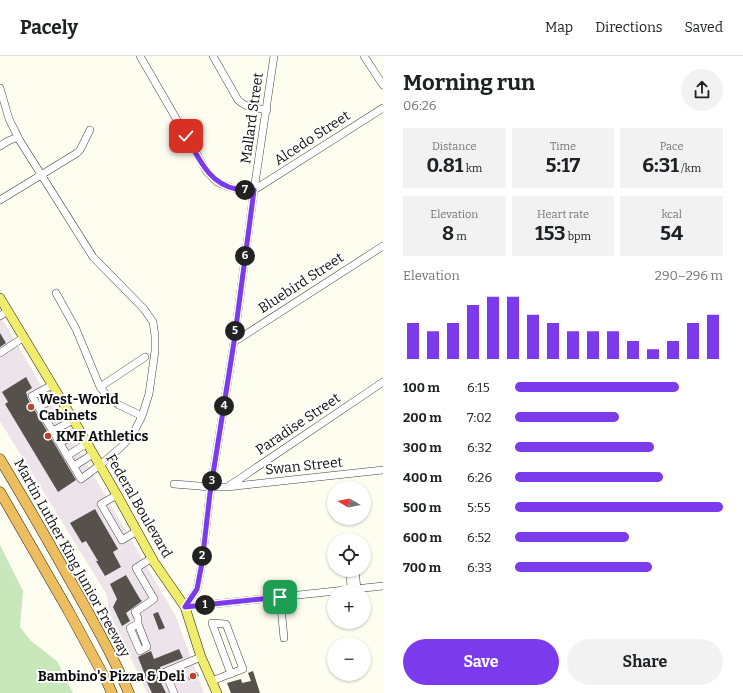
<!DOCTYPE html>
<html lang="en">
<head>
<meta charset="utf-8">
<style>
  body { margin:0; font-family:Bitter,serif; background:#f2f2f2; color:#202124; height:100vh; display:flex; flex-direction:column; font-size:15px; white-space:nowrap }
  * { box-sizing:border-box; margin:0 }
  p { font-size:13px; color:#757577 }
  .icon { flex:none; width:22px; height:22px; fill:none; stroke:currentColor; stroke-width:2; stroke-linecap:round; stroke-linejoin:round }
  .map { position:relative; flex:1; overflow:hidden }
  .panel { display:flex; flex-direction:column; background:#fff; width:360px }
  .panel>* { flex:none }
  .needle { width:26px; rotate:279deg }
  .fabs { position:absolute; left:327px; top:425px; display:grid; gap:8px }
  .fabs a { display:grid; place-items:center; width:44px; height:44px; border-radius:50%; background:#fff; box-shadow:0 1px 3px #0004; font-size:20px }
  .pin { position:absolute; display:grid; place-items:center; width:34px; height:34px; color:#fff; margin:-17px; border-radius:8px; box-shadow:0 2px 6px #0006 }
  .km { position:absolute; width:20px; height:20px; margin:-10px; border-radius:50%; background:#222; color:#fff; font-size:11px; line-height:20px; text-align:center }
  .round { display:grid; place-items:center; flex:none; width:42px; height:42px; border-radius:21px; background:#f2f2f2 }
  .headline { display:flex; align-items:center; justify-content:space-between; height:68px; padding:0 20px }
  h1 { font-size:22px; font-weight:700; line-height:30px }
  .stats { display:grid; grid-template-columns:repeat(3,1fr); gap:6px; height:68px; padding:4px 20px }
  .stats div { display:grid; align-content:center; border-radius:0px; background:#f2f2f2; text-align:center }
  .stats b { font-size:20px; font-weight:700 }
  .stats small { font-size:11px; font-weight:400 }
  .stats p { font-size:11px }
  .chart { height:112px; padding:8px 20px }
  .chart p { display:flex; justify-content:space-between }
  .chart svg { width:100%; height:72px; margin-top:4px; stroke:#7c3aed; stroke-width:6 }
  .primary-button { display:flex; gap:8px; margin-top:auto; padding:8px 20px }
  .primary-button a { flex:1; height:46px; border-radius:24px; background:#7c3aed; color:#fff; font-size:16px; font-weight:700; line-height:46px; text-align:center }
  .primary-button a+a { background:#f2f2f2; color:#202124 }
  ul { padding:0 20px; list-style:none; font-size:13px }
  li { display:grid; grid-template-columns:64px 48px 1fr; align-items:center; height:30px }
  li i { height:10px; border-radius:5px; background:#7c3aed }
  header { display:flex; align-items:center; gap:24px; box-sizing:border-box; height:56px; padding:0 20px; background:#fff; border-bottom:1px solid #e0e0e0 }
  header strong { font-size:19px }
  nav { display:flex; gap:22px; margin-inline-start:auto; font-size:14px }
  main { display:flex; flex:1; min-height:0 }
  .map>svg:first-child { display:block }
  .industrial { fill:#ece3eb }
  .green { fill:#c8e7bb }
  .building { fill:#56514b }
  .lines { fill:none; stroke-linecap:round; stroke-linejoin:round }
  .minor-casing { stroke:#414141; stroke-width:8 }
  .major-casing { stroke:#1f1f1f; stroke-width:10 }
  .highway-casing { stroke:#1f1f1f; stroke-width:11 }
  .minor { stroke:#fff; stroke-width:7 }
  .major { stroke:#f0ec6e; stroke-width:9 }
  .highway { stroke:#ecbe60; stroke-width:10 }
  .route-casing { stroke:#fff; stroke-width:8 }
  .route { stroke:#7c3aed; stroke-width:5 }
  .poi-dot { fill:#b6442e; stroke:#fff; stroke-width:1.5 }
  .labels { text-anchor:middle; dominant-baseline:central; stroke-width:4; stroke-linejoin:round; paint-order:stroke }
  .street-label { font-size:14px; fill:#0e0e0e; stroke:#fff }
  .poi-label { font-size:14px; font-weight:bold; fill:#0e0e0e; stroke:#fff; text-anchor:start }
</style>
</head>
<body>
<header>
<strong>Pacely</strong>
<nav><a>Map</a><a>Directions</a><a>Saved</a></nav>
</header>
<main>
<div class="map">
<svg width="383" height="637" viewBox="0 0 383 637">
  <rect width="100%" height="100%" fill="#fefef0"/>
  <path class="industrial" d="M0 259 175 559 204 637H147L109 556 107 539 0 365Z"/>
  <path class="green" d="M0 489 23 535 20 571 31 585 57 605 73 637H0Z"/>
  <path class="building" d="M0 277 6 287 0 291Z
    M26 321 32 332 26 336 27 339 28 343 76 424 58 436 5 348 8 346 2 336Z
    M95 453 118 493 113 496 121 511 105 520 96 505H98L86 485 82 487 70 467Z
    M126 519 140 543 142 545 126 557 130 565 122 570 113 551 117 543 110 528Z
    M158 556 165 572 159 574 153 558Z
    M179 593 183 602 160 611 161 620 158 621 166 637H152L144 620 145 619 138 601 142 599 151 595 154 603Z
    M253 615 260 637H231L227 627 241 623 242 627 251 625 248 617Z
    M197 616 199 620 189 624 188 620Z"/>
  <g class="lines">
    <defs>
      <path id="minor" d="M140 0 207 116 217 126 229 131 236 133 254 134 383 52
        M213 0 238 44C246 52 256 52 267 54
        M364 0 383 29
        M0 32 9 63 20 85 93 201 144 253 153 266 155 280V295L149 338 142 360 135 374 131 381 120 392 100 409 81 423 32 340 52 329
        M0 90 8 85 18 81
        M0 144 77 97 80 94 90 74
        M56 237 76 273 100 331 109 342 119 349 142 360
        M0 260 8 255
        M234 286 383 190
        M0 297 24 281
        M100 331 145 301
        M39 351 59 340
        M46 363 66 352
        M53 375 73 364
        M60 387 80 375
        M67 400 87 387
        M74 410 93 398
        M174 428 211 431H227L383 414
        M229 430 383 326
        M117 439 101 448 122 484 137 475
        M350 514 351 533
        M355 514 357 533
        M280 541 284 582
        M185 551 197 533 202 507 210 437 234 286 254 134 274 0
        M185 551 383 530
        M138 568 130 572 140 595 147 591 138 568V562L135 556 154 543 136 512 152 502
        M212 625C222 621 232 617 243 613L226 568 212 567 231 618
        M174 637 165 616 201 601"/>
      <path id="major" d="M0 242 80 375 117 439 154 506 185 551 201 601 217 637"/>
      <path id="highway" d="M0 403C24 443 47 483 70 524 91 561 112 598 129 637
        M0 436 68 554 107 626 112 637"/>
    </defs>
    <use href="#minor" class="minor-casing"/>
    <use href="#major" class="major-casing"/>
    <use href="#highway" class="highway-casing"/>
    <use href="#minor" class="minor"/>
    <use href="#major" class="major"/>
    <use href="#highway" class="highway"/>
  </g>
  <g class="lines">
    <defs>
      <path id="route" d="M186 80C199 102 208 127 236 133 242 134 248 134 254 134L234 286 210 437 202 507 197 533 185 551 280 541"/>
    </defs>
    <use href="#route" class="route-casing"/>
    <use href="#route" class="route"/>
  </g>
  <g class="poi-dot">
    <circle cx="31" cy="351" r="4"/>
    <circle cx="48" cy="380" r="4"/>
    <circle cx="193" cy="620" r="4"/>
  </g>
  <g class="labels">
    <g class="street-label">
      <text transform="translate(252 62) rotate(-82)">Mallard Street</text>
      <text transform="translate(312 82) rotate(-33)">Alcedo Street</text>
      <text transform="translate(301 227) rotate(-33)">Bluebird Street</text>
      <text transform="translate(298 368) rotate(-34)">Paradise Street</text>
      <text transform="translate(304 410) rotate(-6)">Swan Street</text>
      <text transform="translate(139 450) rotate(60)">Federal Boulevard</text>
      <text transform="translate(72 502) rotate(61)">Martin Luther King Junior Freeway</text>
    </g>
    <g class="poi-label">
      <text x="39" y="343">West-World<tspan x="39" dy="16">Cabinets</tspan></text>
      <text x="56" y="380">KMF Athletics</text>
      <text x="185" y="620" text-anchor="end">Bambino's Pizza &amp; Deli</text>
    </g>
  </g>
</svg>
<div class="fabs">
<a><svg class="needle" viewBox="-14 -14 28 28"><path d="M0-13l5 13h-10z" fill="#e53935"/><path d="M0 13l5-13h-10z" fill="#757577"/></svg></a>
<a><svg class="icon" aria-label="locate" viewBox="0 0 24 24"><circle cx="12" cy="12" r="6"/><path d="M12 2v4M12 18v4M2 12h4M18 12h4"/></svg></a>
<a>+</a>
<a>−</a>
</div>
<div class="pin" style="left:280px;top:541px;background:#1e9e55"><svg class="icon" aria-label="arrive" viewBox="0 0 24 24"><path d="M6 21V4h12l-3 4 3 4H6"/></svg></div>
<div class="pin" style="left:186px;top:80px;background:#d93025"><svg class="icon" aria-label="check" viewBox="0 0 24 24"><path d="M5 12l5 5 9-10"/></svg></div>
<b class="km" style="left:205px;top:549px">1</b>
<b class="km" style="left:202px;top:500px">2</b>
<b class="km" style="left:212px;top:425px">3</b>
<b class="km" style="left:224px;top:350px">4</b>
<b class="km" style="left:235px;top:275px">5</b>
<b class="km" style="left:245px;top:200px">6</b>
<b class="km" style="left:245px;top:134px">7</b>
</div>
<section class="panel">
<div class="headline"><div><h1>Morning run</h1><p>06:26</p></div><a class="round"><svg class="icon" aria-label="share" viewBox="0 0 24 24"><path d="M12 15V3M7 8l5-5 5 5M5 13v7h14v-7"/></svg></a></div>
<div class="stats">
<div><p>Distance</p><b>0.81<small> km</small></b></div>
<div><p>Time</p><b>5:17</b></div>
<div><p>Pace</p><b>6:31<small> /km</small></b></div>
</div>
<div class="stats">
<div><p>Elevation</p><b>8<small> m</small></b></div>
<div><p>Heart rate</p><b>153<small> bpm</small></b></div>
<div><p>kcal</p><b>54</b></div>
</div>
<div class="chart"><p><span>Elevation</span>290–296 m</p>
<svg viewBox="0 0 160 44" preserveAspectRatio="none"><path d="M5 44V22M15 44V27M25 44V22M35 44V11M45 44V6M55 44V6M65 44V17M75 44V22M85 44V27M95 44V27M105 44V27M115 44V33M125 44V38M135 44V33M145 44V22M155 44V17"/></svg>
</div>
<ul>
<li><b>100 m</b>6:15<i style="width:79%"></i></li>
<li><b>200 m</b>7:02<i style="width:50%"></i></li>
<li><b>300 m</b>6:32<i style="width:67%"></i></li>
<li><b>400 m</b>6:26<i style="width:71%"></i></li>
<li><b>500 m</b>5:55<i style="width:100%"></i></li>
<li><b>600 m</b>6:52<i style="width:55%"></i></li>
<li><b>700 m</b>6:33<i style="width:66%"></i></li>
</ul>
<div class="primary-button"><a>Save</a><a>Share</a></div>
</section>
</main>
</body>
</html>
